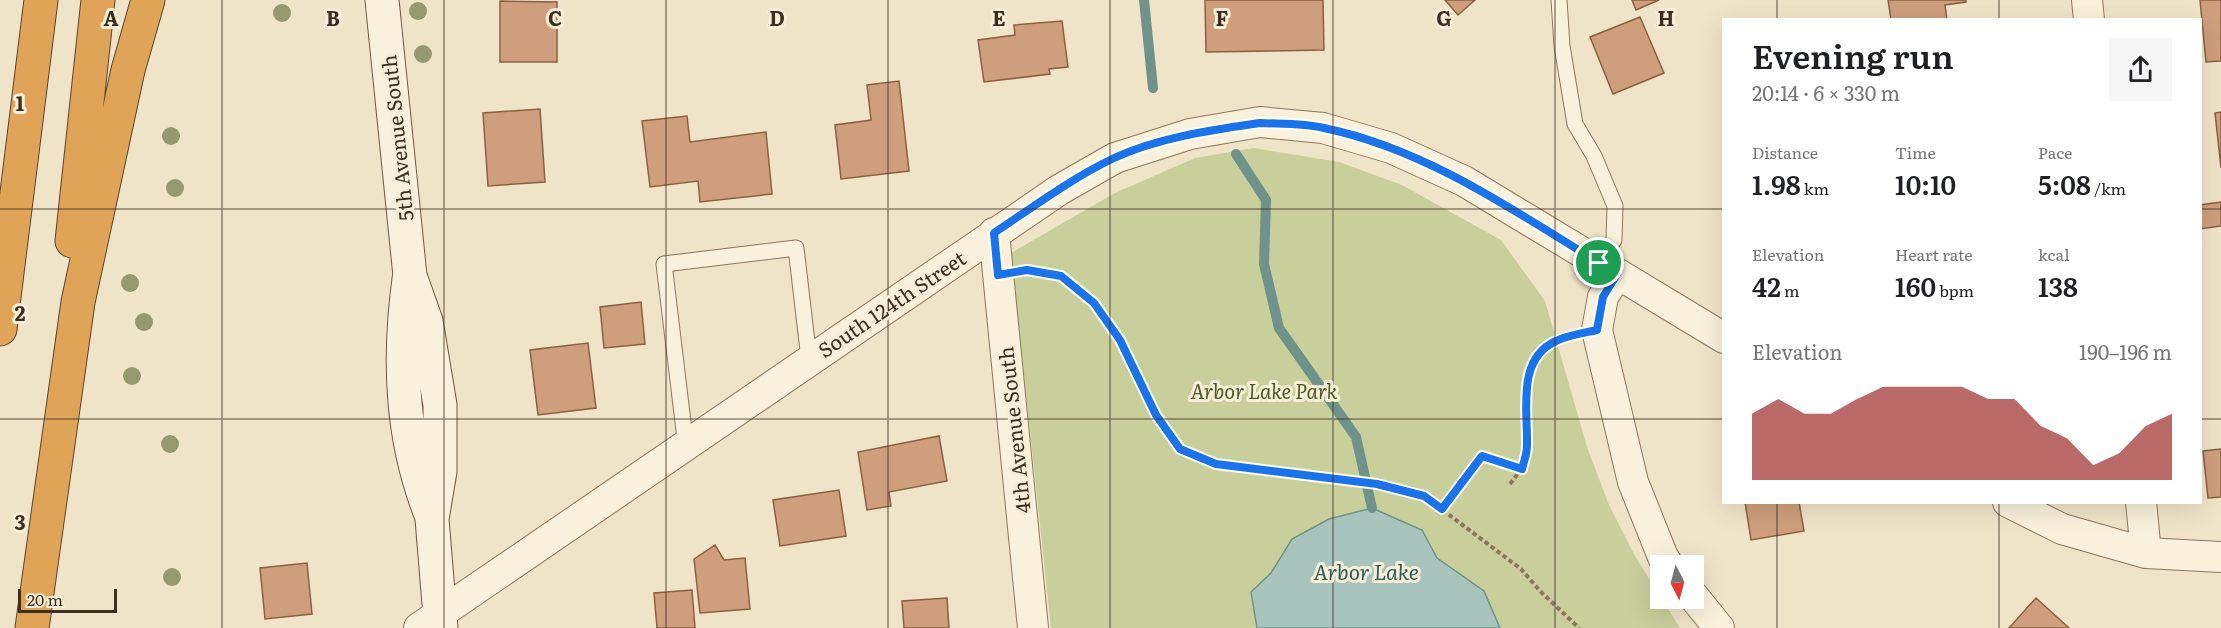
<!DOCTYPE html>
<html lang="en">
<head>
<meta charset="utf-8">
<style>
  body { margin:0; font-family:Literata,serif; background:#f6f6f6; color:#202124; height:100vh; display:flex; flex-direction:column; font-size:22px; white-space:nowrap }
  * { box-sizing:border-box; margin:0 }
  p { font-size:20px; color:#757577 }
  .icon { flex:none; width:33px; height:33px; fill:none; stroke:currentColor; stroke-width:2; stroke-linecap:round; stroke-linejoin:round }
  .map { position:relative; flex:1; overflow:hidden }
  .side { position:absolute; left:1722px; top:18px; width:480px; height:486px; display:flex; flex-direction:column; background:#fff; border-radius:0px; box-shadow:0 6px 24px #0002 }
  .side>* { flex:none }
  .needle { width:39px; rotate:174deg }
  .tools { position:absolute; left:1650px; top:555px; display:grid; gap:12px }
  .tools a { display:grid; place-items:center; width:54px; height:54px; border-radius:0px; background:#fff; box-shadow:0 6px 24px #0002; font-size:30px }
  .scale { position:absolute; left:18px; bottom:15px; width:99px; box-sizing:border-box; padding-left:6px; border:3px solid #3d2e20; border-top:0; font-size:16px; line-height:21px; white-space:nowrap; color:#3d2e20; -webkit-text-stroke:4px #f7eed8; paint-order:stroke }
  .pin { position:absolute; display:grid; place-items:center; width:51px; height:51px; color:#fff; margin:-26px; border:3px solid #fff; border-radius:50%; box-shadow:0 2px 6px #0007 }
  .round { display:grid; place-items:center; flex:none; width:63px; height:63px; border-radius:0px; background:#f6f6f6 }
  .head { display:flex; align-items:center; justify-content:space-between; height:102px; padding:0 30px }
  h1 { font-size:33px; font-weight:600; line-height:45px }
  .figures { display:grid; grid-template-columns:repeat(3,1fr); gap:9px; height:102px; padding:6px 30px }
  .figures div { display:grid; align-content:center }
  .figures b { font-size:26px; font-weight:600 }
  .figures small { font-size:16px; font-weight:400 }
  .figures p { font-size:16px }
  .chart { height:168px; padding:12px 30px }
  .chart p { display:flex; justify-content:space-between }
  .chart svg { width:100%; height:108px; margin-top:6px; fill:#9e2a2b; opacity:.7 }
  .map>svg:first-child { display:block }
  .green { fill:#c9cf9b }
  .water { fill:#a9c4bc; stroke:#6f938a; stroke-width:1.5 }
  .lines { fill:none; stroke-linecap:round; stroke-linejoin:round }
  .stream { stroke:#6f938a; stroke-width:10 }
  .building { fill:#cf9f7d; stroke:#8d5f41; stroke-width:1.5 }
  .lane-casing { stroke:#8d765c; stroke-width:17 }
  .street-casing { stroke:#8d765c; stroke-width:32 }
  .secondary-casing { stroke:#6f573f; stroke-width:35 }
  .highway-casing { stroke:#5b4430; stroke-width:35 }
  .path { stroke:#8d765c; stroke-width:4; stroke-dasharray:4.5 3; stroke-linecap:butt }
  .lane { stroke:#faf1dc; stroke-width:15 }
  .street { stroke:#faf1dc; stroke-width:30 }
  .secondary { stroke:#faf1dc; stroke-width:33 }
  .highway { stroke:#e0a458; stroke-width:33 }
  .tree { fill:#96986f }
  .route-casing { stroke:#fff; stroke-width:12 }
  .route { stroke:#1a73e8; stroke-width:8 }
  .grid { fill:none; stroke:#3d2e20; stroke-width:1.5; stroke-opacity:0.55 }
  .labels { text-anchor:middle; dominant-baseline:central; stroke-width:6; stroke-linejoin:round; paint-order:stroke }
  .street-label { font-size:20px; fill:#3d2e20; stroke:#f7eed8 }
  .park-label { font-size:20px; font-style:italic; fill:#4d5a26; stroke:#f7eed8 }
  .water-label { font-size:21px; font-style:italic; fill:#2f5d5a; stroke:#f7eed8 }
  .grid-label { font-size:20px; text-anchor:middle; font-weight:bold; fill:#3d2e20; stroke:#f7eed8; stroke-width:6; stroke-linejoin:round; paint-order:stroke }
</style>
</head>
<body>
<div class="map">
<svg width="2221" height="628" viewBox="0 0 2221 628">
  <rect width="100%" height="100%" fill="#f0e4c8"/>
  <path class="green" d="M1254 148 1339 162 1402 185 1501 240 1545 301 1587 447 1609 505 1635 556 1680 628H1051L1011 253 1115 193 1195 158Z"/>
  <path class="water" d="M1372 508 1422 530 1437 558 1484 591 1500 628H1257L1251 592 1271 573 1292 539 1329 519Z"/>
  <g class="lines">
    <path class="stream" d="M1144 0 1153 88
      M1236 154 1266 200 1264 264 1279 328 1356 437 1372 508"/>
  </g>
  <path class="building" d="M1205 0H1323L1324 50 1206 52Z
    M1445 0H1475L1458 15Z
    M1632 0H1659L1636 10Z
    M1888 0H1966V2L1945 5 1947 20H1891Z
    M2200 0H2221V61L2206 62Z
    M500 1 557 2V62H500Z
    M1640 17 1664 73 1613 94 1590 37Z
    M1062 21 1068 67 1049 69 1050 74 984 82 978 40 1015 35 1014 25Z
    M899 81 909 171 841 179 835 125 871 120 867 85Z
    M540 109 545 182 488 186 483 113Z
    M2221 112V168L2215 113Z
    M687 116 690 142 766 132 772 194 700 202 698 181 650 187 642 121Z
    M2221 202V226L2200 229V205Z
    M641 302 645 344 604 348 600 307Z
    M588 343 596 408 538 415 530 350Z
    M939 436 947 481 889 492 891 506 867 510 858 452Z
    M2221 449V497L2208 498 2203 451Z
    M839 490 846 536 780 546 773 500Z
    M1745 502H1799L1804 531 1751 540Z
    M715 545 724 560 745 558 750 609 700 613 694 559Z
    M307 563 312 614 265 619 260 568Z
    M692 590 695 628H657L654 593Z
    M947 598 949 628H904L902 601Z
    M2036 598 2069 628H2009Z"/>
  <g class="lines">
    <defs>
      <path id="lane" d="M1559 0 1562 46 1575 124 1594 156 1615 206 1614 240 1599 263
        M686 447 664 264 796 248 809 359"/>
      <path id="street" d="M2087 0 2089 20
        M994 233 1033 628
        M1617 274 1603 297 1597 330 1633 482 1663 557 1669 566
        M2008 502 2062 529 2146 553 2221 557
        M2141 502 2146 553
        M1694 597 1719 628
        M419 628 1059 190 1115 158 1190 134 1260 122 1323 128 1391 148 1464 181 1724 338"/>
      <path id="secondary" d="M382 0 410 276 426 321 440 405V471L432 519 441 628
        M409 279C398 361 401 440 432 517"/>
      <path id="highway" d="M72 241 98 0
        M0 329 41 0
        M32 628 78 302 128 70 148 0"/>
    </defs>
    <use href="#lane" class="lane-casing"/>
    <use href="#street" class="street-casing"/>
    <use href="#secondary" class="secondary-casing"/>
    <use href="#highway" class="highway-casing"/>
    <path class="path" d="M1030 271 1061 276 1094 303 1121 340 1156 415 1180 449 1216 464 1377 484 1424 496 1521 569 1541 592 1579 628
      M1510 484C1518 474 1524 465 1527 452 1536 410 1506 353 1567 338
      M1441 509 1482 456 1522 469"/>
    <use href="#lane" class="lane"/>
    <use href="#street" class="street"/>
    <use href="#secondary" class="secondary"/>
    <use href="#highway" class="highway"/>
  </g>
  <g class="tree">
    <circle cx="418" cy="11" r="9"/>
    <circle cx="282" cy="13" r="9"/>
    <circle cx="423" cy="54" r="9"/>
    <circle cx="171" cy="136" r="9"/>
    <circle cx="175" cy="188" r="9"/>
    <circle cx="130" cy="283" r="9"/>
    <circle cx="144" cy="322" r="9"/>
    <circle cx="132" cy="376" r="9"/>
    <circle cx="170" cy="444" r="9"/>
    <circle cx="172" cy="577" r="9"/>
  </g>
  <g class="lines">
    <defs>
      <path id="route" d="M1260 123C1281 124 1304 123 1324 128 1431 150 1525 218 1617 274L1603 297 1597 330C1584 333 1568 335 1556 341 1516 359 1528 411 1527 446 1527 454 1524 461 1522 469L1482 456 1442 509 1424 496 1377 484 1216 464 1180 449 1156 415 1120 340 1094 303 1061 276 1027 270 998 275 994 233C1033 207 1072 178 1114 158 1160 137 1212 130 1260 123Z"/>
    </defs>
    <use href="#route" class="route-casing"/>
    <use href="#route" class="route"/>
  </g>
  <path class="grid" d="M222 0V628M444 0V628M666 0V628M888 0V628M1110 0V628M1333 0V628M1555 0V628M1777 0V20M1999 0V20M0 209H1724M2200 209H2221M0 419H1724M2200 419H2221M1777 502V628M1999 502V628"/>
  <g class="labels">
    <g class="street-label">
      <text transform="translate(396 138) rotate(-96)">5th Avenue South</text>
      <text transform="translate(891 303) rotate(-34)">South 124th Street</text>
      <text transform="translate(1013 430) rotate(-96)">4th Avenue South</text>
    </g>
    <g class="park-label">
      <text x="1264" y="390">Arbor Lake Park</text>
    </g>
    <g class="water-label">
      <text x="1366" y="570">Arbor Lake</text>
    </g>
  </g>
  <g class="grid-label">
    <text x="111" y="26">A</text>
    <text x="333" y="26">B</text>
    <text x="555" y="26">C</text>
    <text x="777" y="26">D</text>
    <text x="999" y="26">E</text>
    <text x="1222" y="26">F</text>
    <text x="1444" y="26">G</text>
    <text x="1666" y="26">H</text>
    <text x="20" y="111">1</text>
    <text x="20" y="321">2</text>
    <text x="20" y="530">3</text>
  </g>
</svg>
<div class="tools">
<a><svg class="needle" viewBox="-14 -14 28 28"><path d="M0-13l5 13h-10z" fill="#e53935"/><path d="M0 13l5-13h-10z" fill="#757577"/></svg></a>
</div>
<div class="scale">20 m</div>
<div class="pin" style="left:1599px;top:263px;background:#1e9e55"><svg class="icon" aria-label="arrive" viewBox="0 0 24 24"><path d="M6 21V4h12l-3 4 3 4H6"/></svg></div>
<section class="side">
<div class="head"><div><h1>Evening run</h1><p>20:14 · 6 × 330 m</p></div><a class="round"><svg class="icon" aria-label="share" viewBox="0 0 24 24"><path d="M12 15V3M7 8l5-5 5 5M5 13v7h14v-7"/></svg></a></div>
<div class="figures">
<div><p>Distance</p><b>1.98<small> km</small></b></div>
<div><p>Time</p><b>10:10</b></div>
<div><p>Pace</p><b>5:08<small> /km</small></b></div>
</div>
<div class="figures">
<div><p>Elevation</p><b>42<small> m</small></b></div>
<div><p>Heart rate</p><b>160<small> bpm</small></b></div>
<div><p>kcal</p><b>138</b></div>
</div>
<div class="chart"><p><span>Elevation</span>190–196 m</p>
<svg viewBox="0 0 160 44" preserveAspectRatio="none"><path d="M0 44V17L10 11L20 17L30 17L40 11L50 6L60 6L70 6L80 6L90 11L100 11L110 22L120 27L130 38L140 33L150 22L160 17V44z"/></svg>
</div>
</section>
</div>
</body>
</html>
